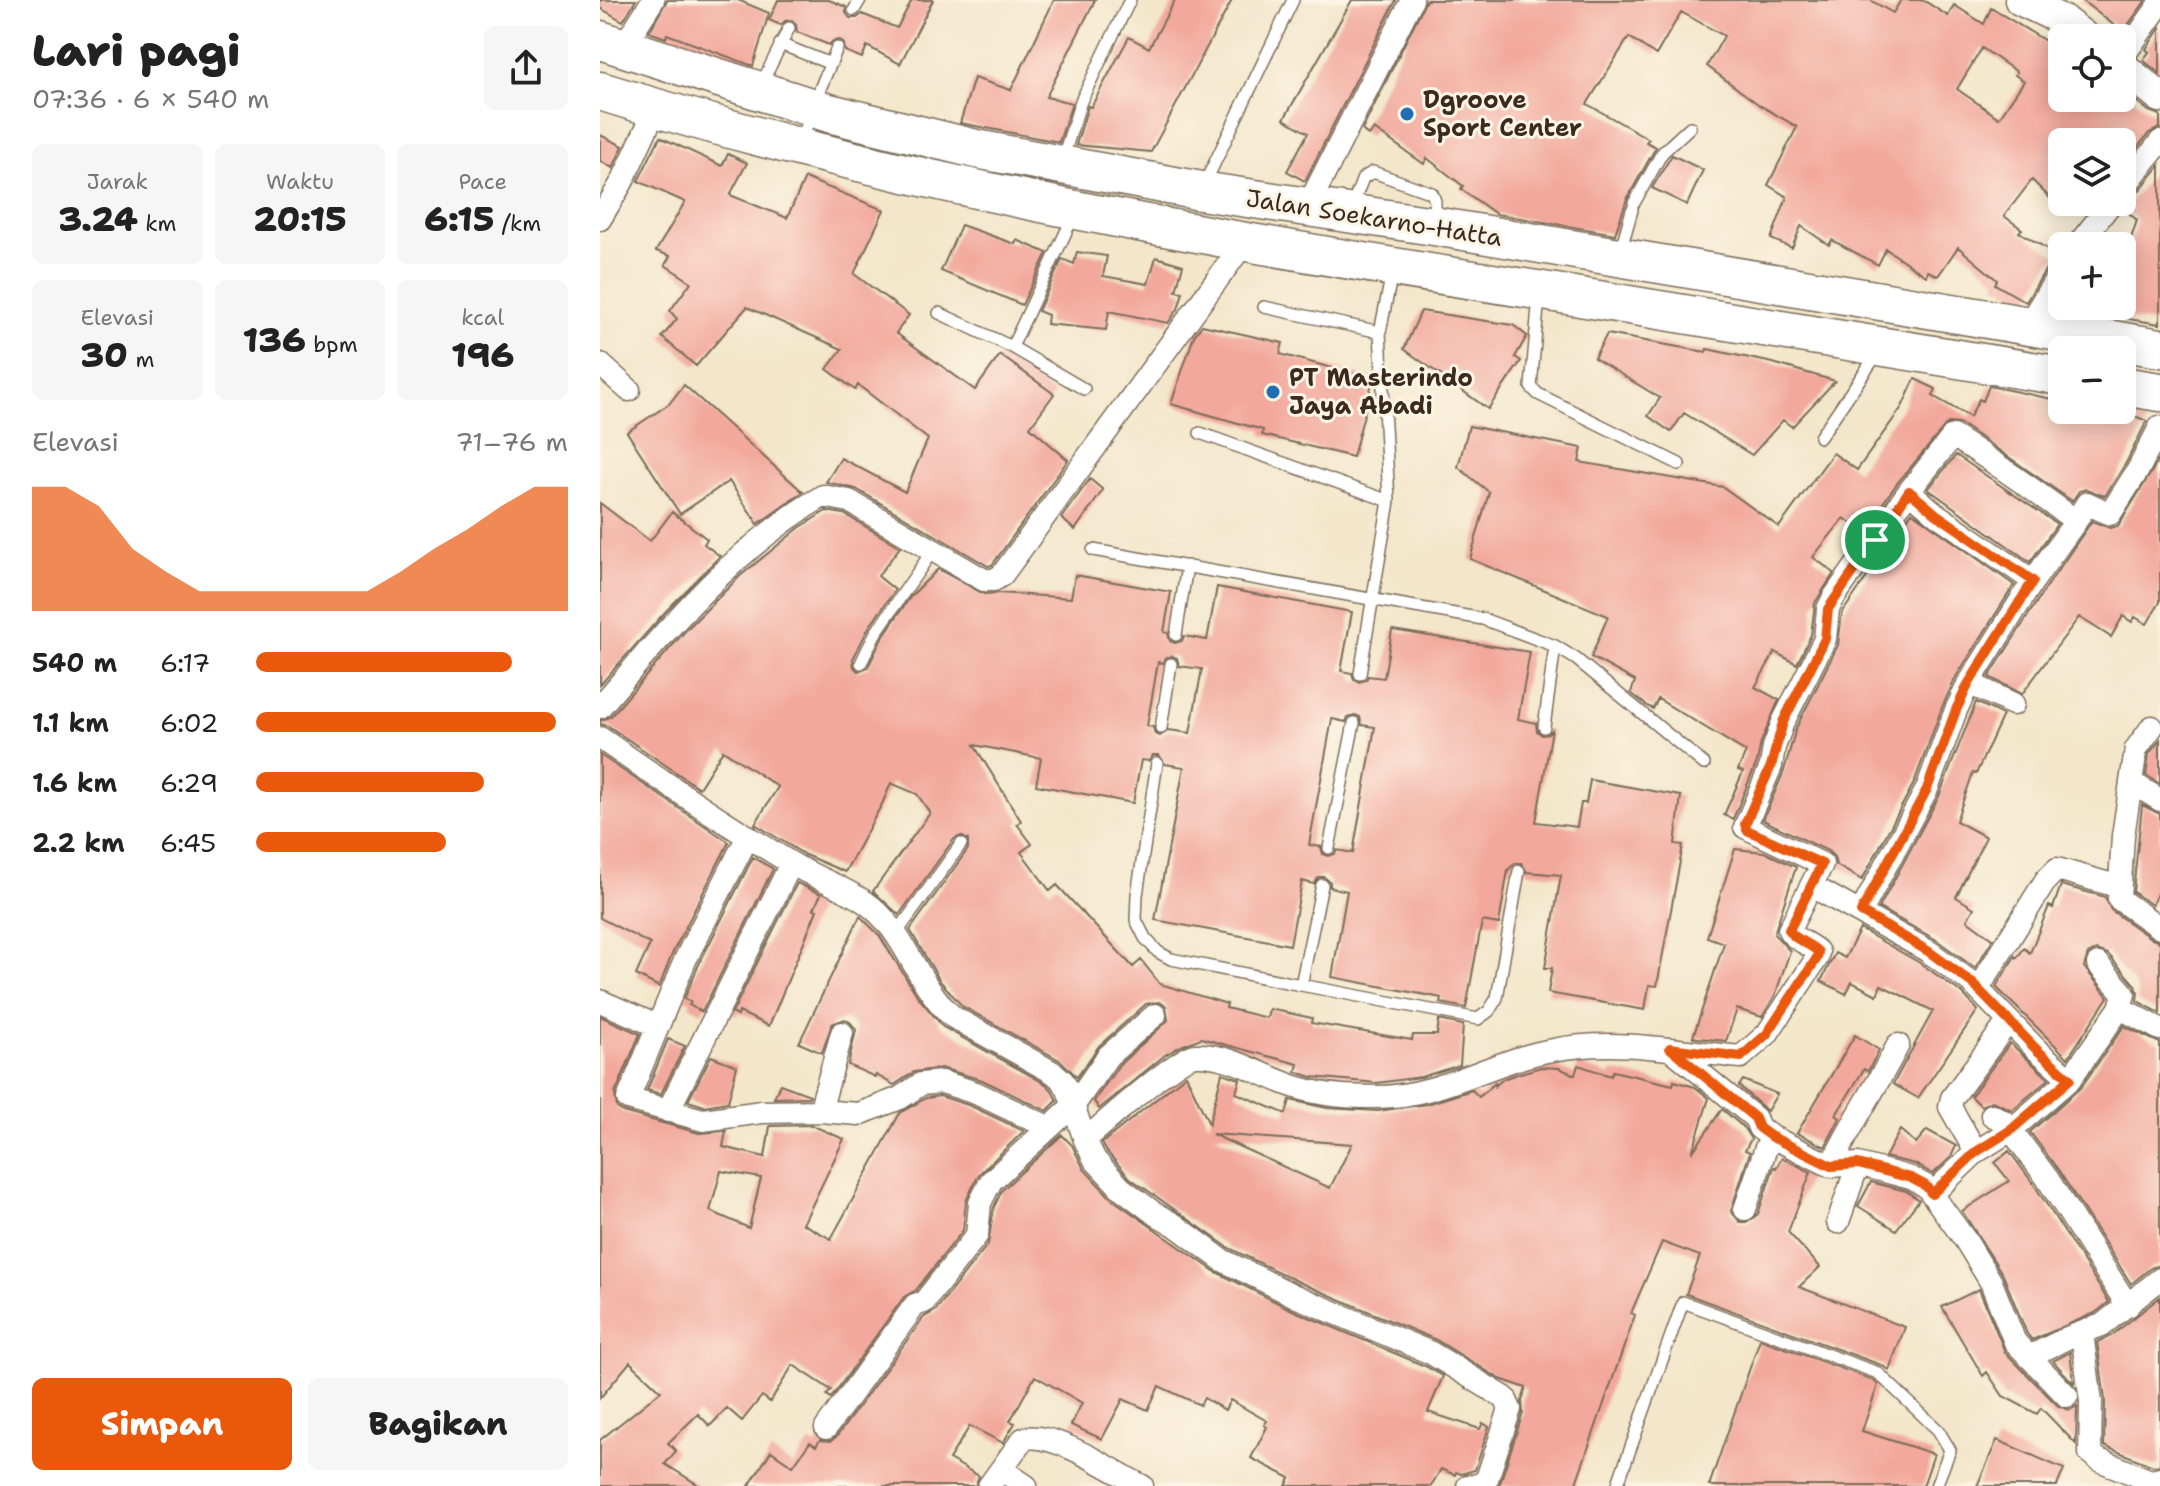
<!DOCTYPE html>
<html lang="id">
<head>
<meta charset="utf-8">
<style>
  body { margin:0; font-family:"Shantell Sans",sans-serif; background:#f6f6f6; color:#222; height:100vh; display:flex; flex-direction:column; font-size:30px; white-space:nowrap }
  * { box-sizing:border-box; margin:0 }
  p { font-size:26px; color:#767676 }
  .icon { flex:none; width:44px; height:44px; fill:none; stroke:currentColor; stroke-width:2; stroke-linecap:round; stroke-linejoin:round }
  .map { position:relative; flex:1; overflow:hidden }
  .sheet { display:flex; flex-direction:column; background:#fff; width:600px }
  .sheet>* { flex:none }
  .tools { position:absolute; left:1448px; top:24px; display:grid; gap:16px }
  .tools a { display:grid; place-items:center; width:88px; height:88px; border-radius:12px; background:#fff; box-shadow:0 4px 20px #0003; font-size:40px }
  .pin { position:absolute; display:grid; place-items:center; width:68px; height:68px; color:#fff; margin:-34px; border:4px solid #fff; border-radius:50%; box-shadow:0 2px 8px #0007 }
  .round { display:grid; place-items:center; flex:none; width:84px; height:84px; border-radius:12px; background:#f6f6f6 }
  .headline { display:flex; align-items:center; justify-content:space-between; height:136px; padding:0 32px }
  h1 { font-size:44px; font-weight:800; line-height:60px }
  .stats { display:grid; grid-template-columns:repeat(3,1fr); gap:12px; height:136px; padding:8px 32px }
  .stats div { display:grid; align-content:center; border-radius:12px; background:#f6f6f6; text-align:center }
  .stats b { font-size:34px; font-weight:800 }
  .stats small { font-size:22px; font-weight:400 }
  .stats p { font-size:22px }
  .chart { height:224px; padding:16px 32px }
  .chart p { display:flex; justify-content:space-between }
  .chart svg { width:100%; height:144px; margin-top:8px; fill:#ea580c; opacity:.7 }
  .button { display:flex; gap:16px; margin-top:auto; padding:16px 32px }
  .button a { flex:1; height:92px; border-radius:12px; background:#ea580c; color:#fff; font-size:32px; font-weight:800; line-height:92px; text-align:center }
  .button a+a { background:#f6f6f6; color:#222 }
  ul { padding:0 32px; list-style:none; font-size:26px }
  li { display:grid; grid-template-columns:128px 96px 1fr; align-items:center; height:60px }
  li i { height:20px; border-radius:10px; background:#ea580c }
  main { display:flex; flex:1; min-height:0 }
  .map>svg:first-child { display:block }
  .building { fill:#f2a89c; fill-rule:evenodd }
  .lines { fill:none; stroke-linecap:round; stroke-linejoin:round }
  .lane-casing { stroke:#7b6c5a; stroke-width:14 }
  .street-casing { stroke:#7b6c5a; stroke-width:25 }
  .secondary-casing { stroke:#7b6c5a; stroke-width:33 }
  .highway-casing { stroke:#7b6c5a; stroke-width:41 }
  .lane { stroke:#fff; stroke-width:11 }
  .street { stroke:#fff; stroke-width:22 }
  .secondary { stroke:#fff; stroke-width:30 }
  .highway { stroke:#fff; stroke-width:38 }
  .route-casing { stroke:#fff; stroke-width:16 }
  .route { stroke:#ea580c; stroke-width:10 }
  .poi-dot { fill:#1f6fb2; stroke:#fcf5e5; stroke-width:3 }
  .labels { text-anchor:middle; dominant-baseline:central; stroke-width:6; stroke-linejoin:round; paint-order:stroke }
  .poi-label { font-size:24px; font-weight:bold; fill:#3b2a1e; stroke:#fcf5e5; text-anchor:start }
  .street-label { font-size:24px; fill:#3b2a1e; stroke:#fcf5e5 }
</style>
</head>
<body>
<main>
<section class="sheet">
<div class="headline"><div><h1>Lari pagi</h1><p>07:36 · 6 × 540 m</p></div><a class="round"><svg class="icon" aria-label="share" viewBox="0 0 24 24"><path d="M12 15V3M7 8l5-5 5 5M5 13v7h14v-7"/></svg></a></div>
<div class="stats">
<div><p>Jarak</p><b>3.24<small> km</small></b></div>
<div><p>Waktu</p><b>20:15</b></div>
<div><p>Pace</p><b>6:15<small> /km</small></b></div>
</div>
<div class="stats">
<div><p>Elevasi</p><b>30<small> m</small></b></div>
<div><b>136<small> bpm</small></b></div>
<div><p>kcal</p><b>196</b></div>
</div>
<div class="chart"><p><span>Elevasi</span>71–76 m</p>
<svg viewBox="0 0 160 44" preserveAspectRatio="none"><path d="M0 44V6L10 6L20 12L30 25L40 32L50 38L60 38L70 38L80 38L90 38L100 38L110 32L120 25L130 19L140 12L150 6L160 6V44z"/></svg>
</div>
<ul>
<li><b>540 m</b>6:17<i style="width:82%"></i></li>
<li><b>1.1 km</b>6:02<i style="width:96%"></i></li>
<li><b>1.6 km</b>6:29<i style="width:73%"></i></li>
<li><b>2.2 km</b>6:45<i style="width:61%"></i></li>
</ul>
<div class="button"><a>Simpan</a><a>Bagikan</a></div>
</section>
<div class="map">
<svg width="1560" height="1486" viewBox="0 0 1560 1486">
  <rect width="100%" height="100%" fill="#fcf5e5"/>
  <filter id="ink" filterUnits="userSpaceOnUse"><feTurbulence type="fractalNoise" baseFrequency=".0125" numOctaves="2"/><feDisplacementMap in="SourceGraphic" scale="16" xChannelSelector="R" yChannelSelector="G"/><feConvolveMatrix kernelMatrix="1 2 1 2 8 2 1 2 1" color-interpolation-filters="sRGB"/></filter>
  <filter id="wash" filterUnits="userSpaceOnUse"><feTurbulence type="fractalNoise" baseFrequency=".006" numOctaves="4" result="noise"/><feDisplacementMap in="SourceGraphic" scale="32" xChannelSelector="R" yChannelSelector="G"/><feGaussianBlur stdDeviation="1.8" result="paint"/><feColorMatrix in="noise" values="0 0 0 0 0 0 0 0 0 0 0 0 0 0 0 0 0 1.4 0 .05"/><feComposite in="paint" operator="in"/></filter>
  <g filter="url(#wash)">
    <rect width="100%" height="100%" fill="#f3e6ca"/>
    <g id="blocks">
      <path class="building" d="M0 0H36L23 21 0 8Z
        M67 0H138L169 13 153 66 67 34 66 38 49 32Z
        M178 0H229L246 7V13L250 18H257L262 14 297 28 312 0H333L300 64 267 46 262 58 245 51 244 44 240 40 233 41 229 45 197 32 196 24 192 20 185 21 181 25 169 20Z
        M454 0H495L446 97 472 103 459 142 360 123 374 78 411 90Z
        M575 0H632L551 152 476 145 488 106 491 107 529 37 549 48Z
        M752 0H796L705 181 687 171 708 133 684 119Z
        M826 0H1270L1293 13 1301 0H1323L1348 16 1354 5 1384 24 1391 8 1462 51V98H1522V90L1549 111 1560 115V128L1549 133 1522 167V142H1490L1483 133 1473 142H1462V190L1452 200 1432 180 1404 216 1422 229 1419 232 1459 256 1450 262 1426 302 1395 284 1397 280 1358 247 1338 276 1328 271 1326 276 1286 249 1278 265 1232 240 1229 245 1201 226 1192 248 1171 239 1187 197 1168 185 1197 127 1158 104 1107 66 1124 36 1081 12 1056 55 1029 37 987 104 1049 139 1046 142 1056 147 1027 199 1015 234 896 214 861 189 863 186 827 158 824 164 774 129 769 136 762 130ZM1382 48 1417 72 1415 75 1424 81 1399 118 1357 89Z
        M1481 0H1546L1523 32Z
        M1560 28V74L1543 60 1549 52 1546 49Z
        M0 135 23 146 13 168 0 161Z
        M60 137 122 166 128 154 147 163 130 195 187 218 205 178 284 210 254 274 309 315 296 333 375 390 400 355 454 394 430 427 468 460 392 565 388 566 256 489 226 482 241 458 305 492 328 439 258 385 255 390 227 369 242 349 147 307 96 366 62 337 77 319 70 311 91 282 65 265 70 256 56 251 85 202 38 181Z
        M1072 155 1103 170 1087 205 1052 188Z
        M1560 165V324L1522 318V267L1537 220 1524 209Z
        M361 225 415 244 417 240 447 253 422 305 341 271Z
        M477 252 507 256 503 276 548 284 556 257 583 265 576 291 583 292 578 309 568 323 509 311 506 330 447 324 448 315 438 311 462 259 474 264Z
        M821 311 913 325 927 336 915 357 921 361 888 409 804 349Z
        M602 325 683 343 680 354 773 379 753 457 662 435 663 430 571 404 594 336Z
        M1007 334 1106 352 1107 349 1173 363 1235 381 1192 427 1183 420 1152 455 1084 413 1071 432 1048 416 1060 398 994 358Z
        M1315 379 1336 389 1333 396 1370 417 1379 399 1383 401 1389 386 1462 401V410H1520L1547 421 1526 463 1505 496 1486 489 1479 491 1472 501 1361 424 1348 423 1298 482 1263 531 1244 518 1213 557 1234 573 1215 603 1211 635 1197 664 1175 652 1155 687 1179 700 1161 742 1157 762 1133 819 1124 815 1143 772 1138 770 1146 752 1058 699 1053 709 1047 706 1031 693 1035 681 991 657 1008 616 870 559 889 492 858 467 869 426 982 448 979 462 1123 487 1179 527 1233 453 1257 470 1302 407Z
        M84 385 203 492 158 524 129 481 80 514 27 432 69 404Z
        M1356 455 1457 524 1430 562 1328 489Z
        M1560 458V602L1547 624 1535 617 1532 622 1523 616 1511 637 1479 617 1422 694 1389 677 1445 589 1492 521 1510 528 1518 526Z
        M490 479 503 490 475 530 461 518Z
        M0 503 50 541 72 512 107 539 104 544 120 556 66 611 0 685Z
        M226 511 244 514 300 547 278 576 295 590 268 629 253 659 254 667 258 671 268 667 282 638 311 596 338 569 384 594 399 593 471 598 475 575 571 592 564 632 568 633 570 641 575 643 582 641 584 636 607 640 617 587 752 612 741 671 752 673 754 680 759 682 766 680 768 676 784 678 792 630 930 652 918 719 936 723 937 731 942 735 948 734 952 730 936 822 977 827 981 803H986L990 780 1081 796 1075 844 1083 845 1057 986 1049 985 1045 1010 948 993 952 968H945L961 875 927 872 921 863H915L908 870 899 924 882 921 866 1008 841 1003 842 998 732 977 747 891 730 887V882L724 877H719L714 884 702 881 690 945 555 920 584 767 565 764 559 755H553L549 761 541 760 533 803 436 785 441 758 374 745 421 821 417 824 432 844 421 852 450 891 457 885 533 967 541 960 560 984 627 1004 626 1008 667 1018 669 1009 712 1018 711 1023 812 1040 813 1035H837L839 1020 863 1025 860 1065 821 1077 777 1083 712 1077 696 1072 698 1064 601 1038 581 1046 565 1055 499 1109 494 1101 519 1065 568 1020 566 1006 559 1002 546 1004 499 1046 477 1077 461 1061 362 1006 340 981 310 930 368 849V840L361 836 354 839 299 915 273 891 330 813 317 794 291 783 283 802 245 872 205 855 155 824 178 787 123 750 99 788 8 726 0 724V721L11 716 86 630 140 576 199 528ZM572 656 577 658 579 666 602 669 590 733 569 730 560 736 555 734 553 727 547 726 558 662 563 663 565 658ZM755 715 760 717 762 725 775 727 753 853 737 850 735 854 728 856 723 854 721 847 709 845 732 719 746 722 748 717Z
        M1312 512 1414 585 1356 677 1343 705 1314 783 1262 880 1236 865 1234 857 1228 851 1163 820 1184 771 1196 728 1238 645 1242 613Z
        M1376 702 1403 715 1376 774 1373 773 1356 821 1386 837 1356 897 1374 908 1367 920 1393 939 1375 968 1335 939 1279 908 1339 796Z
        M1560 740V784L1546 775 1549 754Z
        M0 755 129 842 73 952 59 987 36 975 50 944 0 918Z
        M1542 805 1560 814V887L1552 905 1533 892Z
        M1135 849 1164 852 1196 867 1174 934 1190 951 1175 996 1162 1017 1137 1009 1126 1041 1098 1038 1093 1037 1124 943 1107 937Z
        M153 857 173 869 102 1012 89 1005 91 1002 84 999 99 964Z
        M197 883 221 894 214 909 217 910 169 1026 139 1012 138 1016 132 1013Z
        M1461 885 1505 897 1511 910 1552 939 1560 942V1013L1537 1001 1538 992 1535 985 1508 954 1496 950 1488 954 1484 967 1508 997 1468 1058 1396 987 1415 956 1417 958 1424 948 1430 953 1449 906 1453 908Z
        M260 916 279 935 318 997 343 1027 446 1084 452 1090 457 1101 447 1111 382 1080 341 1068 314 1072 294 1085 276 1075 275 1077 248 1065 256 1030 251 1023 245 1019 232 1024 222 1053 199 1043Z
        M1260 929 1320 963 1363 994 1378 1010 1318 1098 1293 1084 1333 1011 1281 985 1277 995 1252 982 1246 994 1221 981 1235 953 1245 958Z
        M0 1016 40 1034 15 1094 17 1108 23 1112 99 1133 126 1131 123 1147 165 1157 170 1126 211 1125 244 1139 203 1224 231 1239 300 1113 326 1098 340 1096 371 1106 424 1131 379 1174 366 1201 363 1230 316 1290 304 1297 231 1398 227 1395 231 1390 193 1365 170 1402 162 1396 142 1421 127 1408 110 1426 98 1414 68 1443 76 1451 65 1464 100 1486H0V1440L61 1391 30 1362 0 1398ZM121 1171 161 1178 149 1228 110 1211Z
        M1524 1026 1560 1043V1265L1551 1268 1531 1284 1459 1171 1430 1132 1481 1087Z
        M1255 1035 1279 1050 1268 1071 1264 1069 1236 1115 1240 1118 1225 1147 1197 1133Z
        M68 1039 85 1046 61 1094 47 1090Z
        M1410 1043 1449 1079 1412 1110 1392 1101 1381 1106 1371 1096Z
        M111 1056 137 1066 128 1102 104 1106 88 1101Z
        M978 1065 1011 1076 1013 1071 1073 1085 1074 1081 1095 1087 1109 1098 1092 1153 1122 1109 1143 1127 1151 1139 1145 1150 1150 1152 1131 1211 1140 1222H1148L1158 1214 1174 1167 1176 1168 1182 1158 1211 1172 1188 1232 1220 1267 1199 1287 1305 1327 1289 1370 1281 1365 1086 1294 1100 1256 1062 1242 1031 1313 1035 1315 975 1486H899L923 1413 922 1401 926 1388 900 1379 836 1340 701 1283 629 1248 530 1178 507 1152 502 1143 586 1075 609 1124 622 1073 640 1079 636 1093 686 1114 690 1100 727 1108 778 1111 827 1104 872 1090 879 1097 895 1083V1086L903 1079 914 1075 941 1067 959 1068 975 1075ZM612 1134H613L752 1144 730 1188Z
        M1143 1080 1177 1094 1167 1111 1139 1086Z
        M180 1084 210 1095 209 1097 174 1098Z
        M1300 1130 1316 1143 1327 1130 1356 1146 1351 1157 1333 1174 1315 1164 1285 1157Z
        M462 1135 472 1145 484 1169 512 1199 614 1271 690 1309 825 1366 843 1376 828 1412 880 1429 883 1423 889 1427 875 1470 861 1474 856 1472 855 1475 841 1469 831 1486H686L690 1478 651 1458 667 1427 664 1425 667 1421 630 1400 625 1410 604 1398 600 1405 559 1386 548 1410 523 1399 502 1439 471 1425 482 1403 435 1376 410 1421 415 1423 403 1443 370 1426 349 1459 379 1476 375 1486H149L171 1451 193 1466 210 1442 216 1446 220 1440 231 1441 237 1436 324 1317 335 1311 388 1244 394 1207 402 1190Z
        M1409 1151 1435 1186 1509 1302 1495 1313 1432 1340 1427 1334 1403 1275 1362 1211 1409 1181 1395 1163Z
        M1271 1182 1306 1191 1319 1200 1296 1230 1258 1206Z
        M1379 1289 1405 1352 1458 1406 1470 1410 1477 1406 1476 1444 1441 1408 1437 1414 1403 1396 1387 1372 1383 1376 1342 1307Z
        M1560 1297V1465L1553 1466 1504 1446 1505 1400 1497 1342 1511 1336Z
        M1160 1339 1273 1380 1278 1385 1262 1431 1334 1454 1323 1486H1109Z
        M1470 1352 1474 1384 1453 1361Z
        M1397 1440 1464 1469 1457 1486H1377Z"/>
    </g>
  </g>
  <g filter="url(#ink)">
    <use href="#blocks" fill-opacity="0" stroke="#7b6c5a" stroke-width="2"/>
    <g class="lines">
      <defs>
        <path id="lane" d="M254 10 260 0
          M180 44 231 64
          M160 87 189 28
          M202 142 212 108 237 48
          M462 160 481 101 530 0
          M603 187 693 0
          M1034 203 1062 153 1090 127
          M752 206 763 178 773 172 832 193 835 201V222
          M1020 252 1032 210
          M939 296 931 387 938 394 1079 464
          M664 307 780 332
          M339 313 412 347 484 389
          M412 347 473 217
          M600 433 789 501
          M1220 437 1277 354
          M493 550 883 619 955 646 976 659 1104 764
          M576 635 587 566
          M261 663 275 634 333 550
          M760 674 789 501 780 332 792 273
          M944 727 955 646
          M561 728 571 664
          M557 763 537 895 536 920 545 938 558 952 571 959 701 985 722 885
          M729 848 754 723
          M296 934 361 844
          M701 985 878 1019 889 1011 897 998 919 871
          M1017 1486 1083 1302 1278 1373 1338 1430 1350 1450 1336 1486"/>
        <path id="street" d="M23 47 53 0
          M1522 58 1560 4
          M1522 190 1560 142
          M707 208 812 0
          M0 219 22 182 56 108
          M1477 246 1512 202
          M1428 325 1462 269
          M0 364 29 390
          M1309 491 1353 436C1396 463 1435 491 1476 521L1487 503 1510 514 1538 470 1560 427
          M1369 683 1413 704
          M0 707C66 630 134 548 223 496L249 501 384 580H394L402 575 644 243
          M1552 727 1536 749 1523 836 1519 899 1560 928
          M0 738C62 781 124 823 189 862 213 877 241 886 265 902 305 929 315 983 353 1017L454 1073 463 1081 468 1090 485 1140 495 1160 521 1188 554 1213 575 1225 622 1260 695 1296 831 1353 905 1398 910 1409 887 1479 879 1485 868 1486
          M1531 782 1560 800
          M148 836 86 958 28 1099 103 1120 162 1112 220 1111 259 1114 300 1098 321 1084 342 1082 376 1093 448 1127
          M1212 886 1328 951 1372 983 1437 1050 1470 1079
          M1261 912 1327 789 1356 710 1369 683 1433 581 1476 521
          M1378 989 1446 880 1457 869 1520 887
          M0 1001 57 1026
          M1520 1008 1560 1029
          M1071 1049 1155 1118 1159 1128 1170 1136 1231 1166 1258 1164 1311 1178 1326 1186 1366 1241 1391 1282 1415 1342 1467 1396
          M68 1111 191 864
          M220 1111 242 1033
          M1392 1115 1405 1122 1447 1178 1528 1306
          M485 1140C502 1125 578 1057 595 1055 631 1053 666 1079 699 1088 725 1096 751 1097 778 1097 843 1096 893 1060 953 1050 1016 1038 1078 1051 1141 1057L1167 1034 1217 958 1218 952C1210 943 1195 941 1189 930L1222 864 1145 827 1171 766 1174 747 1183 722 1225 639 1228 609 1234 597 1309 491 1336 514 1433 581
          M1376 1152 1411 1130 1470 1079 1520 1008 1524 994 1498 964
          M1231 1166C1251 1124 1277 1086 1298 1045
          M1332 1194 1376 1152 1350 1107 1352 1098 1408 1022
          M1145 1209 1170 1136
          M1238 1222 1258 1164
          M1482 1333 1491 1402 1490 1453 1499 1460 1551 1481 1560 1479
          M1429 1357 1467 1338 1502 1325 1560 1279
          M226 1428 315 1305 324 1302 377 1235 380 1203 391 1181 474 1105 508 1056 555 1015
          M402 1470 426 1486
          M389 1486 423 1439C451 1429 516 1473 542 1486"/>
        <path id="secondary" d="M1420 0 1464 21 1486 38
          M1522 66 1560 97"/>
        <path id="highway" d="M0 40 229 113 376 149 601 191 834 226 1560 348
          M0 91C305 186 622 241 937 290 1112 318 1287 347 1462 376
          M1522 386 1560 392"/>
      </defs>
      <use href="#lane" class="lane-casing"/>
      <use href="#street" class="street-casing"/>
      <use href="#secondary" class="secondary-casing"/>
      <use href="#highway" class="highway-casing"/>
      <use href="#lane" class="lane"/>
      <use href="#street" class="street"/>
      <use href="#secondary" class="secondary"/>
      <use href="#highway" class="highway"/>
    </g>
  </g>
  <g class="lines" filter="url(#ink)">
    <defs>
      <path id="route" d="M1309 491 1336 514 1433 581 1369 683 1356 710 1327 789 1261 912 1328 951 1372 983 1437 1050 1470 1079 1411 1130 1376 1152 1332 1194 1326 1186 1311 1178 1258 1164 1231 1166 1170 1136 1159 1128 1155 1118 1070 1048 1141 1057 1167 1034 1217 958 1218 952C1210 943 1195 941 1189 930L1222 864 1147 830 1145 824 1171 766 1183 722 1225 639 1228 609Z"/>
    </defs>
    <use href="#route" class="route-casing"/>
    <use href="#route" class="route"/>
  </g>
  <g class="poi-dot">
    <circle cx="807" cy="114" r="8"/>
    <circle cx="673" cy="392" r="8"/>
  </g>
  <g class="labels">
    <g class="poi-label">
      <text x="823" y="100">Dgroove<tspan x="823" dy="28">Sport Center</tspan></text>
      <text x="689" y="378">PT Masterindo<tspan x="689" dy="28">Jaya Abadi</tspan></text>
    </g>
    <g class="street-label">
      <text transform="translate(774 218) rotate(9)">Jalan Soekarno-Hatta</text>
    </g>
  </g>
</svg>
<div class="tools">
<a><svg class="icon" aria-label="locate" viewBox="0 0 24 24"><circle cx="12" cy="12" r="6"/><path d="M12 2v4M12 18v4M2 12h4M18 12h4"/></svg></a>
<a><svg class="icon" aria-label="layers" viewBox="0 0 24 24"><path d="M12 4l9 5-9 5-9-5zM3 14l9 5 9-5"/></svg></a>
<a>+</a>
<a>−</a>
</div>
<div class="pin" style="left:1275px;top:540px;background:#1e9e55"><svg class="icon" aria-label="arrive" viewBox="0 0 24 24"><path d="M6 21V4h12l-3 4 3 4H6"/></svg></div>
</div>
</main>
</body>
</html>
